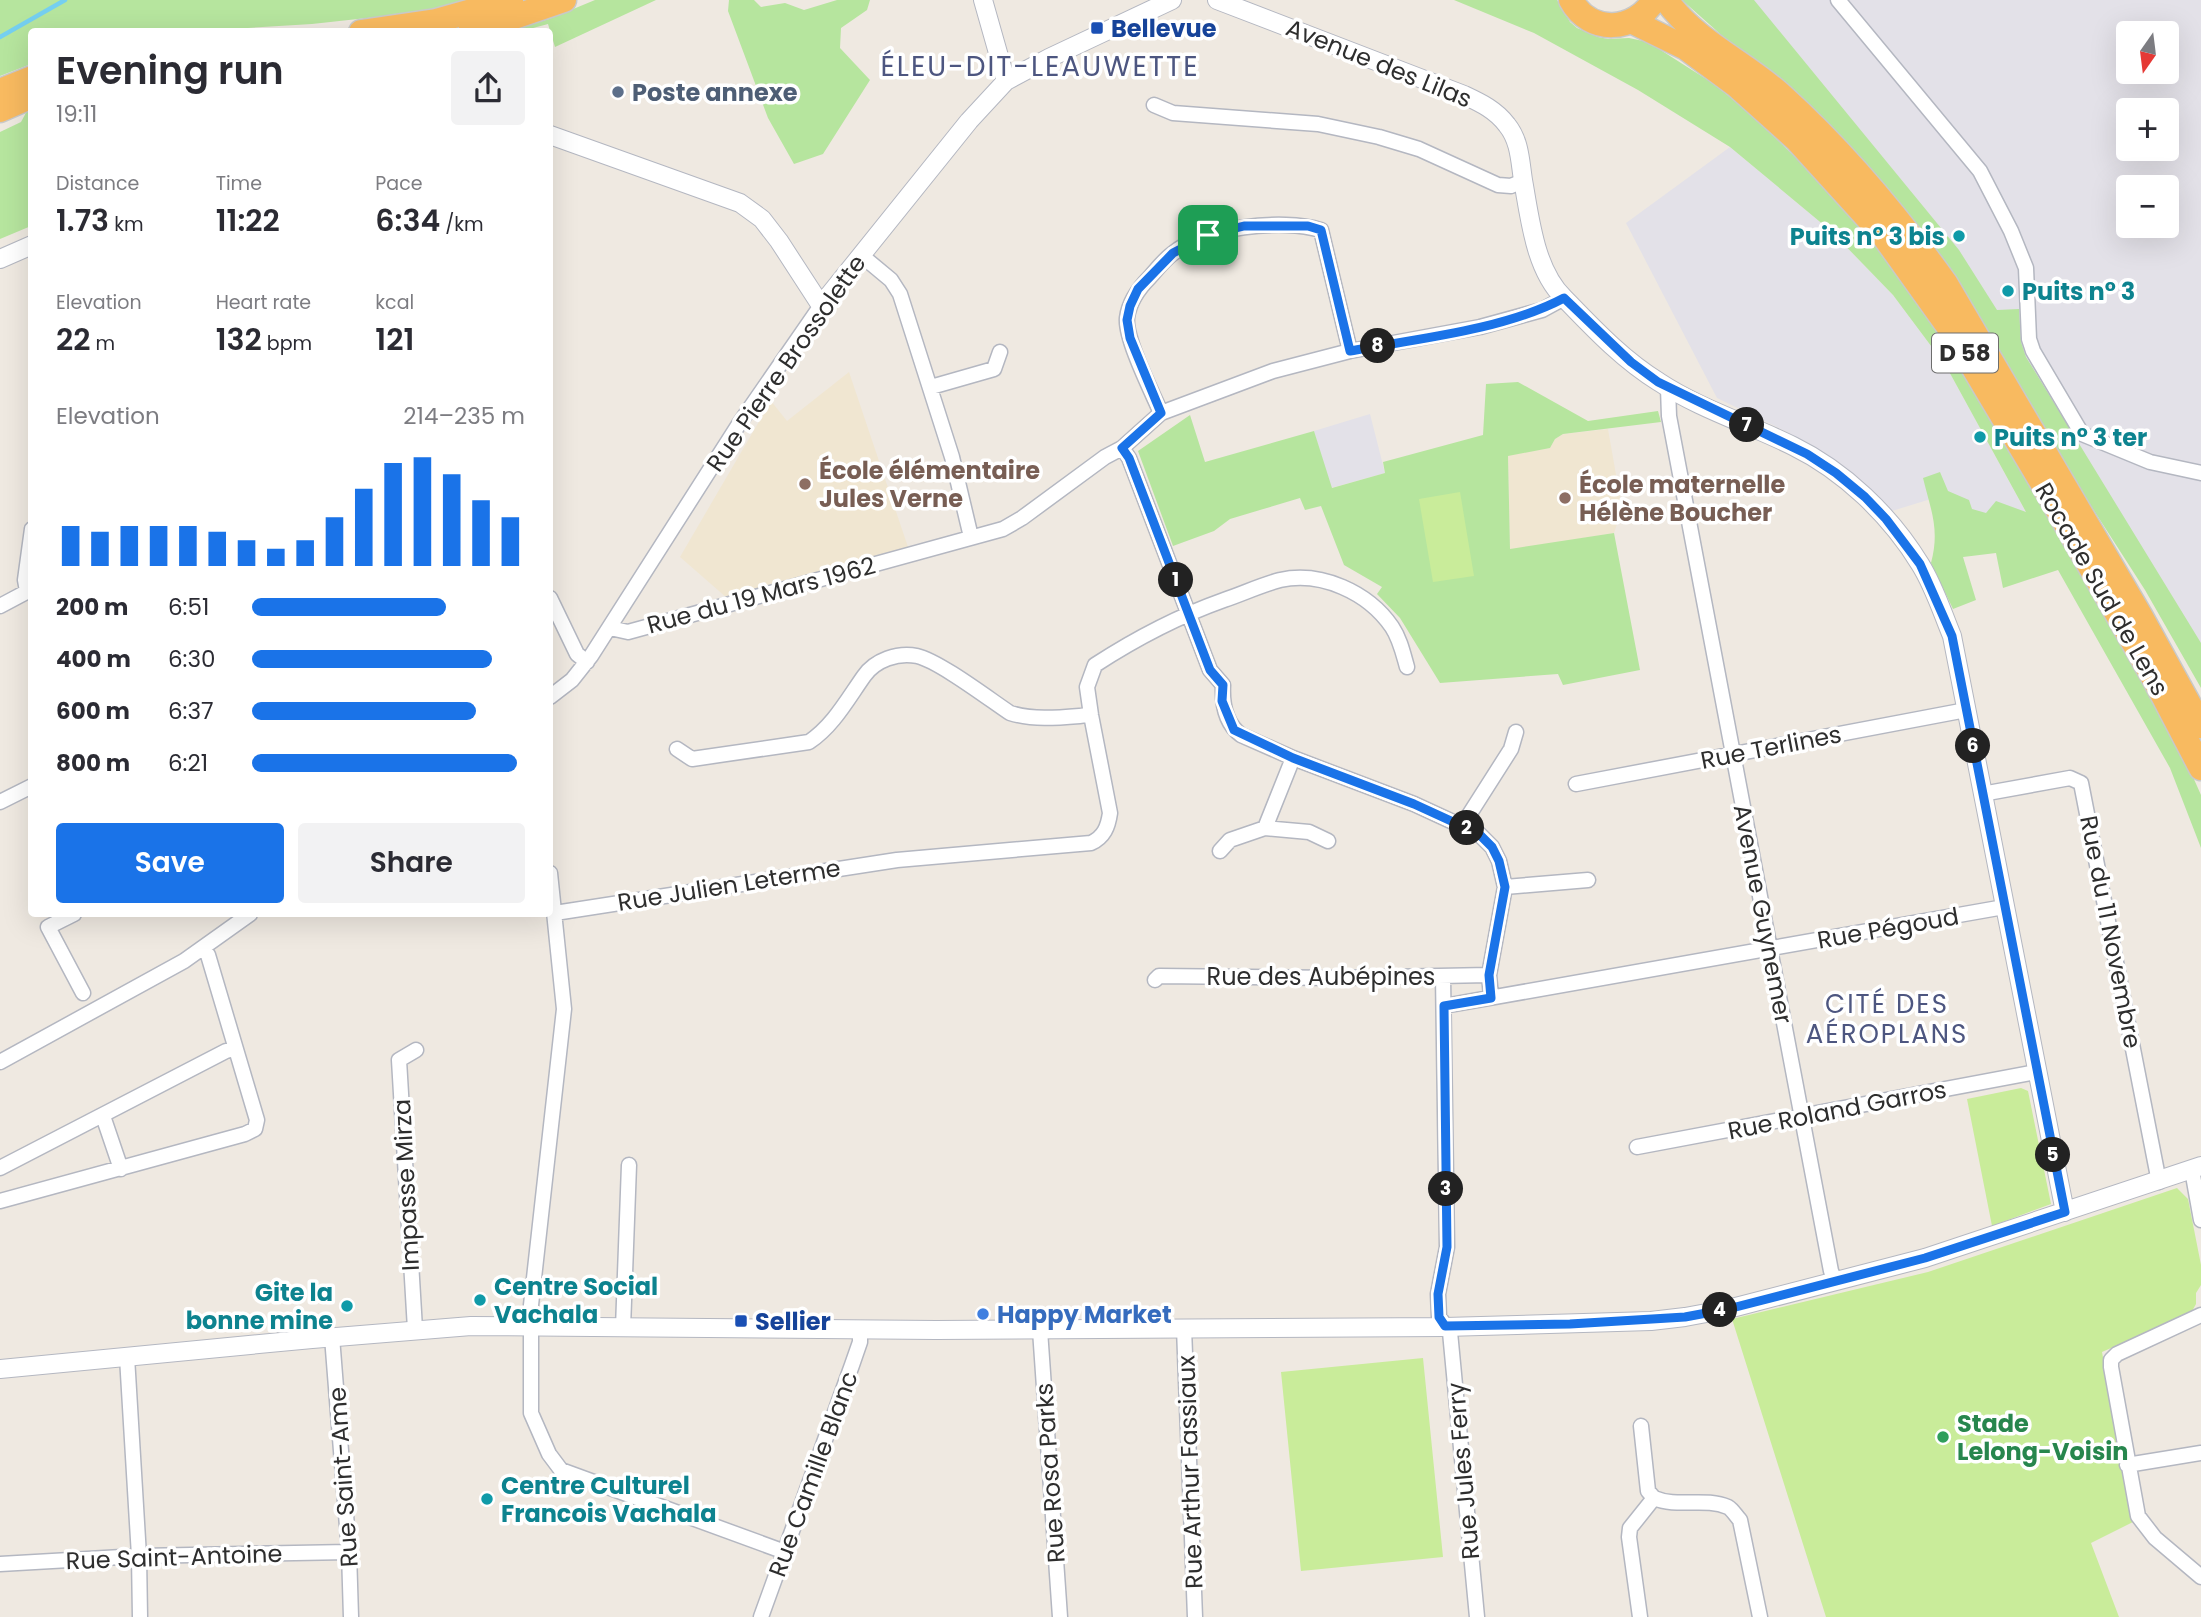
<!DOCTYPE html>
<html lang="en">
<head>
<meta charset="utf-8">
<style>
  body { margin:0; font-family:Poppins,sans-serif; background:#f2f2f3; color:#2b2b33; height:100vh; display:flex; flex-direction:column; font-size:26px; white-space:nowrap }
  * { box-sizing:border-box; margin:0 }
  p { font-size:23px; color:#7c7c81 }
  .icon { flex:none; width:38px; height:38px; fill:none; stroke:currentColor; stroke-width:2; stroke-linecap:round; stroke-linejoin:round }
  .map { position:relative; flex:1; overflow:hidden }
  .side { position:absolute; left:28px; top:28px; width:525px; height:889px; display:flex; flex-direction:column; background:#fff; border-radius:7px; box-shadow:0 7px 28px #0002 }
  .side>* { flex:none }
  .needle { width:46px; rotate:194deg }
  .controls { position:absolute; left:2116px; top:21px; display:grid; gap:14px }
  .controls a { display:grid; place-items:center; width:63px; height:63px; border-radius:7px; background:#fff; box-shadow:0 7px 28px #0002; font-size:35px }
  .pin { position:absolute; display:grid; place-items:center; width:60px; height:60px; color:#fff; margin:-30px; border-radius:14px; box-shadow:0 4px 10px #0006 }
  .km { position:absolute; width:35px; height:35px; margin:-18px; border-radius:50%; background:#222; color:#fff; font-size:19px; line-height:35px; text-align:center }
  .round { display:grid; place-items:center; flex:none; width:74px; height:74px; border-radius:7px; background:#f2f2f3 }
  .summary { display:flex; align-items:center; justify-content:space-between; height:119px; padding:0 28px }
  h1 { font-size:38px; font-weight:600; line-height:52px }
  .figures { display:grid; grid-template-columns:repeat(3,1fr); gap:10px; height:119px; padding:7px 28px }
  .figures div { display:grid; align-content:center }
  .figures b { font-size:30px; font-weight:600 }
  .figures small { font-size:19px; font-weight:400 }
  .figures p { font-size:19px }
  .chart { height:196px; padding:14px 28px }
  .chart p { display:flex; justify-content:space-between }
  .chart svg { width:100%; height:126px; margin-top:7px; stroke:#1a73e8; stroke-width:6 }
  .action { display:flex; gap:14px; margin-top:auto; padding:14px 28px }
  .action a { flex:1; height:80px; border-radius:7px; background:#1a73e8; color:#fff; font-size:28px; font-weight:600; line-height:80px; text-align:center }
  .action a+a { background:#f2f2f3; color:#2b2b33 }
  ul { padding:0 28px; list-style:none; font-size:23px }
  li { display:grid; grid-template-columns:112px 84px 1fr; align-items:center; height:52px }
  li i { height:18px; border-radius:9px; background:#1a73e8 }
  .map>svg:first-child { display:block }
  .industrial { fill:#e3e1e8; fill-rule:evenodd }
  .education { fill:#f0e6d1 }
  .green { fill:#b6e59e }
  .pitch { fill:#c9ec9a }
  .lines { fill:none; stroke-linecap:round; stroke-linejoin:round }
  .stream { stroke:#75cff0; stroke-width:4.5 }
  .minor-casing { stroke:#b4b7c1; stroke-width:17 }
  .tertiary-casing { stroke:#b4b7c1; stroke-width:20 }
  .trunk-casing { stroke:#c9c9c9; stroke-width:27 }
  .minor { stroke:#fff; stroke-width:14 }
  .tertiary { stroke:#fff; stroke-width:18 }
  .trunk { stroke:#f8ba60; stroke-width:24 }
  .route-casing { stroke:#fff; stroke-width:14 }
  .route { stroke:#1a73e8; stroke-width:9 }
  .transit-dot { fill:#1a4fb4; stroke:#fff; stroke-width:2.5 }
  .service-dot { fill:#5c6f8a; stroke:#fff; stroke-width:2.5 }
  .culture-dot { fill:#0f9aa8; stroke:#fff; stroke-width:2.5 }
  .education-dot { fill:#8d6e63; stroke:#fff; stroke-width:2.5 }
  .shop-dot { fill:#3f7fe0; stroke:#fff; stroke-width:2.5 }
  .leisure-dot { fill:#2e9e5b; stroke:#fff; stroke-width:2.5 }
  .labels { text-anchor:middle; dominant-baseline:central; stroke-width:7; stroke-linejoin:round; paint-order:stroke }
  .shield { fill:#fff; stroke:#6d6d6d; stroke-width:2 }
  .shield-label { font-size:23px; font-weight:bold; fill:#2e2e2e }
  .transit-label { font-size:24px; font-weight:bold; fill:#164399; stroke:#fff; text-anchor:start }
  .street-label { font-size:24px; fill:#2e2e2e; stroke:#fff }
  .service-label { font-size:24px; font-weight:bold; fill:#4e5e75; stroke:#fff; text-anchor:start }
  .culture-label { font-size:24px; font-weight:bold; fill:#0d838f; stroke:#fff; text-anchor:start }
  .education-label { font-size:24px; font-weight:bold; fill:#785e54; stroke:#fff; text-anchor:start }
  .shop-label { font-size:24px; font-weight:bold; fill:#366cbe; stroke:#fff; text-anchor:start }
  .leisure-label { font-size:24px; font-weight:bold; fill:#27864d; stroke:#fff; text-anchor:start }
  .neighbourhood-label { font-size:26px; letter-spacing:2px; fill:#4d5680; stroke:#fff }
  .quarter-label { font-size:28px; letter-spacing:2px; fill:#4d5680; stroke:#fff }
</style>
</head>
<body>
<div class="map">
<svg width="2201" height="1617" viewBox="0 0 2201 1617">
  <rect width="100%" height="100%" fill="#efe9e1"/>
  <path class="industrial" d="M1731 0H2201V664L2018 368ZM2128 33H2166V72H2128ZM2128 110H2166V149H2128ZM2128 187H2166V226H2128Z
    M1730 147 1831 231 1893 295 1946 366 2046 549 1934 498 1892 511 1872 491 1837 462 1787 432 1717 398 1626 223Z
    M1370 414 1385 473 1331 488 1314 431Z"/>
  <path class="education" d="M849 372 908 547 727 598 680 557 771 401 787 421Z
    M1608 429 1622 509 1614 533 1510 550 1508 455 1550 448 1555 439 1563 434Z"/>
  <path class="green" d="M0 0H474L440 10 312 24 183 32H32L31 64 0 76Z
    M595 0H656L555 47 548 24 522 31 507 32 549 19Z
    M729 0H754L761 7 785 3 804 10 837 0H870L867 10 841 28 840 48 870 80 823 154 794 164 768 118 728 11Z
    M1454 0H1557L1570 22 1577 28 1598 37 1608 39 1629 38 1648 42 1714 84 1753 116 1843 204 1904 281 1956 359 1993 420 2140 676 2189 768 2201 795V848L2170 768 2058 570 2003 588 1996 553 1963 557 1976 600 1953 609 1931 563C1940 529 1931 511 1923 478L1940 472 1948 491 1969 500 1972 509 1986 513 1996 501 2026 512 1946 366 1893 295 1831 231 1730 147 1638 90 1534 33Z
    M1682 0H1754L1959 250 1997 310 2019 309 2021 342 2026 357 2201 643V688L2145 590 2075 481 1970 304 1755 65Z
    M31 108V226L0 239V132L21 122 28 109Z
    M1518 382 1588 421 1658 411 1661 422 1563 434 1555 439 1550 448 1508 456 1510 549 1614 533 1640 670 1563 685 1558 674 1440 683 1400 618 1377 594 1382 587 1344 565 1321 506 1305 510 1300 498 1230 519 1214 531 1173 546 1138 451 1190 415 1205 462 1314 431 1332 488 1385 473 1383 462 1483 435 1486 384Z"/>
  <path class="pitch" d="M1460 492 1474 576 1433 582 1419 499Z
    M2021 1088 2028 1091 2051 1204 1992 1226 1967 1099Z
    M2177 1188 2188 1199 2201 1265V1285L2196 1293V1304L2191 1313 2102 1352 2133 1522 2091 1543 2119 1617H1826L1732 1319 1928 1272Z
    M1423 1358 1443 1557 1301 1571 1281 1372Z"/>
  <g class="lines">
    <path class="stream" d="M0 37 65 0"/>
    <defs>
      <path id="minor" d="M1838 0 1980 171 2011 231 2026 268 2029 339 2033 351 2082 434 2150 462 2201 473
        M1154 105 1173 113 1318 124 1379 137 1419 149 1498 185 1511 186 1523 181
        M861 255 891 280 900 294 952 457 971 537
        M931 387 994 369 1000 352
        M1668 388 1669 416 1831 1271 1835 1280
        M1161 413C1152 392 1125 339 1127 318 1129 302 1139 288 1150 277 1157 269 1164 260 1172 254 1204 227 1282 218 1321 230L1350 351
        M1122 448 1129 458 1210 670 1223 685C1222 704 1225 723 1241 735L1293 758 1414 804 1479 834 1492 847 1499 861 1505 887
        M27 591 25 580 32 529
        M550 598 577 654 587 662
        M0 606 32 589
        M610 628 628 632 1003 529 1022 518 1105 457 1122 448 1161 413 1273 371 1350 351 1480 327 1542 310 1564 298
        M550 697 572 680 591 656 739 424 822 304
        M677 749 692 759 809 742C833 726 847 700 864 676 875 660 898 652 917 656 939 661 989 699 1010 713 1036 721 1064 717 1091 715
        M1576 784 1966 710
        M1982 794 2070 778 2081 783 2159 1182
        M0 802 32 786
        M1462 826 1511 749 1516 732
        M1265 828 1309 832 1328 841
        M1220 851 1230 840 1265 828 1293 758
        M550 873 564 1009 531 1305V1413L549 1454 561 1470 785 1552
        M555 913 897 860 1091 843C1104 837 1108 827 1110 813L1091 715 1087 687 1095 665C1135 639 1179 616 1224 600 1242 594 1261 585 1280 580 1321 571 1368 592 1392 627 1400 639 1403 653 1407 667
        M74 914 48 927 83 993
        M1443 976 1447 1247 1438 1294 1439 1317 1450 1332 1477 1617
        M1155 980 1159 976 1337 978 1489 975
        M1491 997 1489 975 1505 887 1588 880
        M1444 1006 2004 907
        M0 1062 184 961 250 914
        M103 1116 121 1169
        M1637 1147 2036 1072
        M0 1168 226 1051 235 1049
        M2192 1170 2201 1220
        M0 1201 245 1134 255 1129 257 1120 208 955 203 949
        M2201 1315 2117 1354 2111 1360V1367L2138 1516 2155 1538 2201 1577
        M623 1328 629 1165
        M1184 1328 1195 1617
        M415 1329 399 1060 416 1050
        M1040 1330 1060 1617
        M332 1337 349 1552 351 1617
        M127 1357 139 1556 140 1617
        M1641 1426 1648 1491 1654 1498
        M2127 1465 2201 1453
        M1654 1498C1677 1508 1705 1497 1728 1507 1733 1510 1736 1516 1740 1520L1760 1617
        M0 1564 139 1556 349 1552
        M761 1617 852 1365 860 1342V1330
        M1640 1617 1629 1537 1630 1528 1654 1498"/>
      <path id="tertiary" d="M983 0 1006 81
        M1217 0 1464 95C1481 103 1496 110 1507 125 1520 141 1520 161 1523 180 1530 219 1535 270 1564 298 1593 328 1623 360 1659 382 1700 409 1749 424 1793 446 1844 471 1890 515 1920 564 1934 586 1942 612 1952 636L2065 1212
        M550 135 740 203 762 219 779 241 818 301 822 304 969 121 1006 81 1049 58 1172 0
        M0 259 32 245
        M0 1369 312 1339 471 1326 936 1330 1445 1327 1651 1321 1685 1317 1728 1309 1925 1258 2201 1166"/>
      <path id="trunk" d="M1571 0C1590 35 1635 32 1654 0
        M1666 0C1696 42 1743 61 1781 95 1845 153 1896 214 1946 284L2140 615 2201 726
        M1633 22 1686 48 1736 85 1796 139 1883 235 1953 333 2050 496 2155 680 2201 768
        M361 32 436 21 511 0
        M470 32 564 0
        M0 91 32 78
        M0 110 32 96"/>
    </defs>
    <use href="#minor" class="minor-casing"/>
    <use href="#tertiary" class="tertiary-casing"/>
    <use href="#trunk" class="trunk-casing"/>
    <use href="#minor" class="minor"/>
    <use href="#tertiary" class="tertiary"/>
    <use href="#trunk" class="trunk"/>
  </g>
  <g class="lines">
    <defs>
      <path id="route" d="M1244 226H1308L1321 230 1350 351C1416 339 1504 330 1564 298L1631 362 1658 382 1807 454 1836 473 1865 497 1886 519 1920 564 1952 636 2065 1212 1925 1258 1728 1309 1685 1317 1570 1324 1445 1326 1439 1317 1438 1294 1447 1247 1444 1006 1491 998 1489 975 1505 887 1499 861 1492 847 1479 834 1462 826 1414 804 1293 758 1234 730 1222 701 1223 685 1210 670 1129 458 1122 448 1161 413 1130 338 1127 320 1130 306 1138 289 1173 253 1208 235Z"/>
    </defs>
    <use href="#route" class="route-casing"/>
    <use href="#route" class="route"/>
  </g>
  <g class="transit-dot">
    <rect x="1090" y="21" width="14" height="14" rx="3.5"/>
    <rect x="734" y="1314" width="14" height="14" rx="3.5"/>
  </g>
  <circle class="service-dot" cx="618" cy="92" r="7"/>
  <g class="culture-dot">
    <circle cx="1959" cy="236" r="7"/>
    <circle cx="2008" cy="291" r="7"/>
    <circle cx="1980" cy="437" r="7"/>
    <circle cx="480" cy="1300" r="7"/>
    <circle cx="347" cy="1306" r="7"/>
    <circle cx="487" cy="1499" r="7"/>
  </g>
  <g class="education-dot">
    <circle cx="805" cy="484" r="7"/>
    <circle cx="1565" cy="498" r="7"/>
  </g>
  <circle class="shop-dot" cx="983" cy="1314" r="7"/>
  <circle class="leisure-dot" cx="1943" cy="1437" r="7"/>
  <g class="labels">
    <rect class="shield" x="1932" y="333.5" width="66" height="39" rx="5"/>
    <g class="shield-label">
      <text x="1965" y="353">D 58</text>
    </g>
    <g class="transit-label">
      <text x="1111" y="28">Bellevue</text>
      <text x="755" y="1321">Sellier</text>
    </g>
    <g class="street-label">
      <text transform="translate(1379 63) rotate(22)">Avenue des Lilas</text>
      <text transform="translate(786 363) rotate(-55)">Rue Pierre Brossolette</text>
      <text transform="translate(2102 589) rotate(60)">Rocade Sud de Lens</text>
      <text transform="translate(761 595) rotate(-15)">Rue du 19 Mars 1962</text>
      <text transform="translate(1771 747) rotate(-11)">Rue Terlines</text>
      <text transform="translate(729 885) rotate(-9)">Rue Julien Leterme</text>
      <text transform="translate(1763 914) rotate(79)">Avenue Guynemer</text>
      <text transform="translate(1888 928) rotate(-10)">Rue Pégoud</text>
      <text transform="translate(2111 932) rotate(79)">Rue du 11 Novembre</text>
      <text x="1321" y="976">Rue des Aubépines</text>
      <text transform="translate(1837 1110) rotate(-11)">Rue Roland Garros</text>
      <text transform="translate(406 1185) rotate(-93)">Impasse Mirza</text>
      <text transform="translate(1463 1471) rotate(-95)">Rue Jules Ferry</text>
      <text transform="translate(1190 1472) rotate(-92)">Rue Arthur Fassiaux</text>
      <text transform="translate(1050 1473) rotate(-94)">Rue Rosa Parks</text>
      <text transform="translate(813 1474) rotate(-70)">Rue Camille Blanc</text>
      <text transform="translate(343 1477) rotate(-94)">Rue Saint-Ame</text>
      <text transform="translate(174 1557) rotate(-2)">Rue Saint-Antoine</text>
    </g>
    <g class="service-label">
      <text x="632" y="92">Poste annexe</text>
    </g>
    <g class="culture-label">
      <text x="1945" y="236" text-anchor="end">Puits n° 3 bis</text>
      <text x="2022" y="291">Puits n° 3</text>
      <text x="1994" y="437">Puits n° 3 ter</text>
      <text x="494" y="1286">Centre Social<tspan x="494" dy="28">Vachala</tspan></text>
      <text x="333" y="1292" text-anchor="end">Gite la<tspan x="333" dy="28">bonne mine</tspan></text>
      <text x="501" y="1485">Centre Culturel<tspan x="501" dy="28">Francois Vachala</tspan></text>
    </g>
    <g class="education-label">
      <text x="819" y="470">École élémentaire<tspan x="819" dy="28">Jules Verne</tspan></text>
      <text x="1579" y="484">École maternelle<tspan x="1579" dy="28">Hélène Boucher</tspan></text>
    </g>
    <g class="shop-label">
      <text x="997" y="1314">Happy Market</text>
    </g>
    <g class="leisure-label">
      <text x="1957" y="1423">Stade<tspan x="1957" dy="28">Lelong-Voisin</tspan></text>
    </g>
    <g class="neighbourhood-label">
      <text x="1887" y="1004">CITÉ DES<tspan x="1887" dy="30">AÉROPLANS</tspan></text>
    </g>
    <g class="quarter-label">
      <text x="1040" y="66">ÉLEU-DIT-LEAUWETTE</text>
    </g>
  </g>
</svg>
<div class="controls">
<a><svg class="needle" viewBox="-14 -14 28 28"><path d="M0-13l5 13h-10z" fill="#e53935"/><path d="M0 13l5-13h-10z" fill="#7c7c81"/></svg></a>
<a>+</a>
<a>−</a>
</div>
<div class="pin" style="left:1208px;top:235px;background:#1e9e55"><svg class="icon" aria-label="arrive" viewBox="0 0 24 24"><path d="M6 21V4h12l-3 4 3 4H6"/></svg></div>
<b class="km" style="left:1176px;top:580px">1</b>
<b class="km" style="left:1467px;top:828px">2</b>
<b class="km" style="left:1446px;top:1189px">3</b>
<b class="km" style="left:1720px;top:1310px">4</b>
<b class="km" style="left:2053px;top:1155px">5</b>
<b class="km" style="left:1973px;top:746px">6</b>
<b class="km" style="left:1747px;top:425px">7</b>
<b class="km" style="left:1378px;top:346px">8</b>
<section class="side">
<div class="summary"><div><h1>Evening run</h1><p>19:11</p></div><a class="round"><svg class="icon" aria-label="share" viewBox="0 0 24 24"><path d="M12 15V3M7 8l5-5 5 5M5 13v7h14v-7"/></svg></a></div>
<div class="figures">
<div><p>Distance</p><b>1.73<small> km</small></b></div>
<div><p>Time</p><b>11:22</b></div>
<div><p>Pace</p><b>6:34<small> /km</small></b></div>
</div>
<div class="figures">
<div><p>Elevation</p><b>22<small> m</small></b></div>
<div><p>Heart rate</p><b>132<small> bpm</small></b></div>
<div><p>kcal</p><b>121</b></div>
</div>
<div class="chart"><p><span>Elevation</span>214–235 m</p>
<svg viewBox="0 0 160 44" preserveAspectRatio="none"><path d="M5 44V30M15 44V32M25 44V30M35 44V30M45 44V30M55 44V32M65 44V35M75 44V38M85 44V35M95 44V27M105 44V17M115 44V8M125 44V6M135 44V12M145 44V21M155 44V27"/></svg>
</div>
<ul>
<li><b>200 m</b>6:51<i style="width:71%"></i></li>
<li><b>400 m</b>6:30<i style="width:88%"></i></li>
<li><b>600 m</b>6:37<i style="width:82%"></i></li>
<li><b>800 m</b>6:21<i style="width:97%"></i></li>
</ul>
<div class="action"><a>Save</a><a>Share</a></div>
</section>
</div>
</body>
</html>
